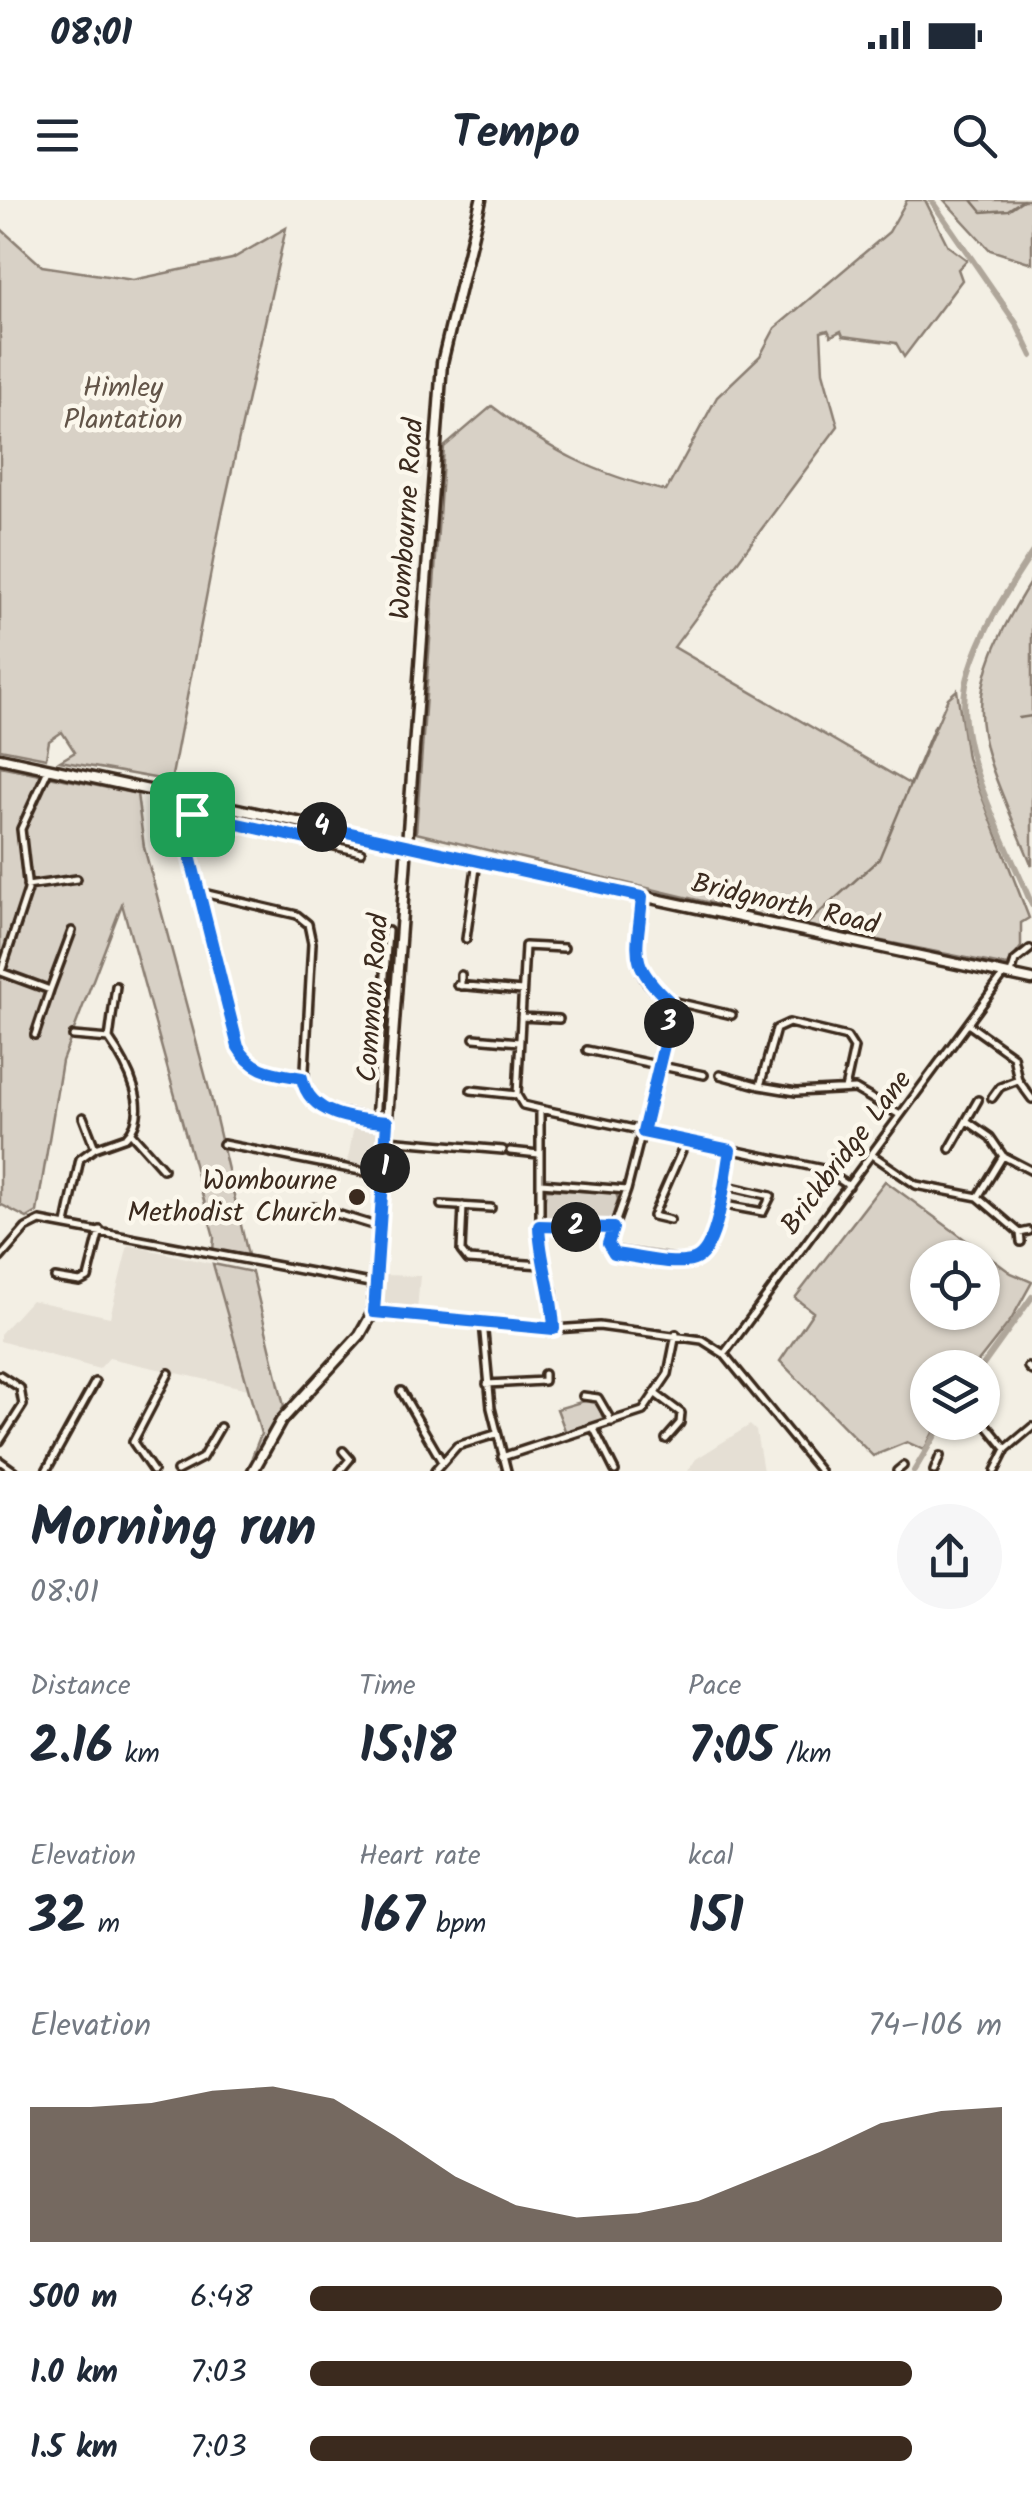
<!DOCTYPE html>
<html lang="en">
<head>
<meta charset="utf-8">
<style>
  body { margin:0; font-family:Kalam,sans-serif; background:#f6f6f7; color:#1f2937; height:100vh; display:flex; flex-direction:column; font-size:38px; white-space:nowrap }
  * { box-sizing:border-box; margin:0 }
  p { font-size:32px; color:#747a83 }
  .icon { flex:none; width:55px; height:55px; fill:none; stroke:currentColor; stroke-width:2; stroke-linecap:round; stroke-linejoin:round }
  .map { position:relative; height:1271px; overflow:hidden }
  .details { display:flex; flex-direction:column; background:#fff; flex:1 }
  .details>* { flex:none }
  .tools { position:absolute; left:910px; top:1040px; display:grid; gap:20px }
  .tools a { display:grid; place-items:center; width:90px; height:90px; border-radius:50%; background:#fff; box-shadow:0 2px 8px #0004; font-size:50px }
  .pin { position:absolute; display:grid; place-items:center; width:85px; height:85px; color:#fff; margin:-42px; border-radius:20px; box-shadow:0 5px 15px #0006 }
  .km { position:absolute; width:50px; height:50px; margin:-25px; border-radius:50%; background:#222; color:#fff; font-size:28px; line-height:50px; text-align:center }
  .round { display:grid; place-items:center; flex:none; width:105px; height:105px; border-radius:52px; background:#f6f6f7 }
  .overview { display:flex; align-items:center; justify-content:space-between; height:170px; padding:0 30px }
  h1 { font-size:55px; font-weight:700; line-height:75px }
  .figures { display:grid; grid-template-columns:repeat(3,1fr); gap:15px; height:170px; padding:10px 30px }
  .figures div { display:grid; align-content:center }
  .figures b { font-size:50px; font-weight:700 }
  .figures small { font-size:28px; font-weight:400 }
  .figures p { font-size:28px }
  .chart { height:280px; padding:20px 30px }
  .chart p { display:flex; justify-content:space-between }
  .chart svg { width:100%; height:180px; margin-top:10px; fill:#3b2a1e; opacity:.7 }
  ul { padding:0 30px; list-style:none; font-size:32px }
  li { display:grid; grid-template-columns:160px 120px 1fr; align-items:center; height:75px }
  li i { height:25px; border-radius:12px; background:#3b2a1e }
  .status { display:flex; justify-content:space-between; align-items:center; height:70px; padding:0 50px; background:#fff; direction:ltr }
  .status svg { height:28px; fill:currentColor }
  header { display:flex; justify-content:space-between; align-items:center; height:130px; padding:0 30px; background:#fff; font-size:45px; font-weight:700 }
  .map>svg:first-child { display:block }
  .built { fill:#e5dfd4 }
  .green { fill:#d8d1c6; stroke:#8a7e72; stroke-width:2.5; fill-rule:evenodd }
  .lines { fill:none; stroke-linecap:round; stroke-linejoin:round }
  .stream { stroke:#817468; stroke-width:2.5 }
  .canal { stroke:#afa69a; stroke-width:6 }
  .street-casing { stroke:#3b2a1e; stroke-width:12 }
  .secondary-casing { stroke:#3b2a1e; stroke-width:15 }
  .street { stroke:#fbf7ec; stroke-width:5 }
  .secondary { stroke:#fbf7ec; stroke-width:8 }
  .route-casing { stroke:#fff; stroke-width:20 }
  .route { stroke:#1a73e8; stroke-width:12 }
  .poi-dot { fill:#3b2a1e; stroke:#fbf7ec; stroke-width:4 }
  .labels { text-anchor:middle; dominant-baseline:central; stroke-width:9; stroke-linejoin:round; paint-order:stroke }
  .park-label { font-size:28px; fill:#625448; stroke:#fbf7ec }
  .street-label { font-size:28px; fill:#3b2a1e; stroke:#fbf7ec }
  .poi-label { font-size:28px; fill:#3b2a1e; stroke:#fbf7ec; text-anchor:end }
</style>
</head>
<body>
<div class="status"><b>08:01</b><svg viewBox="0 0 49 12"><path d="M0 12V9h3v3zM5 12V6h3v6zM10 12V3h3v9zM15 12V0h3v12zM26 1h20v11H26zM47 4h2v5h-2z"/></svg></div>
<header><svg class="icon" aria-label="menu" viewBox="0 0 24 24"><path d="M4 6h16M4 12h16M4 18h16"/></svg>Tempo<svg class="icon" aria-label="search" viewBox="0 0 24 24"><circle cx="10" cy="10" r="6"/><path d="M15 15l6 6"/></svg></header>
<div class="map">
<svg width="1032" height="1271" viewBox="0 0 1032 1271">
  <rect width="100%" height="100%" fill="#f3efe4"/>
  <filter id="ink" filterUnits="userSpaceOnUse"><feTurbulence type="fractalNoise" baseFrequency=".01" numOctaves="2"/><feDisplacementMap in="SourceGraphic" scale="20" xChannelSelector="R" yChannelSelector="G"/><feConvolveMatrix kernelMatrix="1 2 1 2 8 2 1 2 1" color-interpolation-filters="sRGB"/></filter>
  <g filter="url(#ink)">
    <path class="built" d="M355 920 382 927 377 970 347 965Z
      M128 1045 213 1064 248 1189 109 1158 99 1169 0 1141V1134L31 1100 110 1117Z
      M382 1075 420 1076 417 1110 383 1104Z
      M750 1225 756 1231 763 1271H688L696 1259Z"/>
    <path class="green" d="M907 0H925L948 46 967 60 958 69 962 80 904 157 896 143 843 136 841 131 831 136 828 130 821 132 823 172 838 226 674 447 911 585 948 498 957 490 967 558 1029 718 1021 723V747L1007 766 807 726 416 633 444 247 492 206C550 251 595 274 666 291L717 197 760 156 775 128 889 32Z
      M944 0H1032V63L990 50Z
      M0 28 42 66 133 80 232 59 286 28 221 319 171 581 60 561 75 552 62 532 49 541 46 558 0 549Z
      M1032 379V666C978 534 951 509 1032 379Z
      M0 566 137 594 144 647 210 893 248 1055 213 1052 214 1037 122 704 62 861 37 1012 27 1018 0 1004Z
      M393 743 396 745 382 916 383 828Z
      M885 981 1011 1073 1032 1082 1011 1120 974 1167 928 1168V1222L938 1223 924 1250 907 1242 873 1256 780 1161 813 1112 795 1098ZM928 1058H982V1112H928Z
      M546 989 616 993 618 999 610 1025 547 1023 543 1016Z
      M213 1064 252 1072 284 1206 256 1259 252 1257 261 1234Z
      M591 1199H596L604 1221 566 1233 557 1209Z"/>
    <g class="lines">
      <path class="stream" d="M972 0 982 12 1008 10 1023 0
        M1019 518 1032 516
        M808 723 879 659 935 525"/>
      <path class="canal" d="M931 0 1016 123 1032 156
        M1032 353C1006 392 976 439 966 485 953 549 1008 646 1032 705
        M981 1168 1032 1097
        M914 1271 943 1222"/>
      <defs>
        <path id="street" d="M49 568 21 629 28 690 1 772 50 790 72 731
          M193 601 187 644 238 847C253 873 275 873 302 878
          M191 614 361 652
          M27 686 77 679
          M199 692 297 715 308 724 312 743 304 888 321 908 387 922
          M642 697C640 720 630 758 644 778 654 794 667 795 671 816L627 990 608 1044 610 1050 686 1061 700 1057 713 1037 730 950
          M466 739 477 661
          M1010 777 1015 761 1030 749
          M457 785 522 791
          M461 786V775
          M668 800 732 815
          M521 817 559 819
          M968 824 1013 856 1018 880 1032 899
          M35 835 50 790
          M73 836 109 839
          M474 838 519 842
          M587 850 704 875
          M720 875 760 886
          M845 889 854 848 847 837 789 823 776 829 760 886 796 892 855 889 900 915
          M471 890 517 895
          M992 898 1000 887 1018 880
          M540 909 823 969 849 986
          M83 917 95 948
          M375 921 388 731
          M967 921 990 937 1003 956
          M131 933 163 969
          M387 940 503 950
          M223 944 381 975
          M950 949 978 900
          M510 951 539 954
          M871 954 916 985 978 997 1020 1033
          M541 983 627 990
          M978 997 1003 956 1032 971
          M719 1004 763 1012 771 996 723 985
          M441 1005 491 1008
          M463 1006 461 1051 468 1060 543 1065
          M314 1007 379 1027
          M670 1020 653 1016 686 941
          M66 1024 80 959 95 948 126 937C153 911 126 863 109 839L116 786
          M539 1026 613 1028
          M1021 1042 1020 1033 1029 1031
          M0 1058 26 1028 40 1021 375 1084
          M55 1078 80 1082 88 1078 100 1030
          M373 1112 554 1129 599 1126 702 1140 724 1154 820 1271
          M483 1122 491 1208 507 1271
          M554 1129 553 1092 540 1052V909L523 905 517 895 525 746 564 748
          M724 1154 1003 776
          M1028 1167 1032 1171
          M0 1175 20 1188 23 1205 0 1241
          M487 1184 544 1181V1174
          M401 1191 441 1260
          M657 1195 681 1213 680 1223 666 1239
          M583 1196 598 1198 612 1222
          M984 1222 1006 1249
          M594 1229 615 1271
          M502 1257 643 1211 668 1174 676 1134
          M0 1261 14 1271
          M46 1271 95 1182
          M153 1271 133 1242 169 1173
          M177 1271 202 1258 220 1227
          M340 1271 350 1259 343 1251
          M435 1271 457 1246 496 1234
          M897 1271 903 1266
          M934 1271 940 1256
          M995 1271 1006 1249 1032 1227"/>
        <path id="secondary" d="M0 558 1032 780
          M253 1271 281 1221 360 1135 373 1112 442 163 481 0"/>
      </defs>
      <use href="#street" class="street-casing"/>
      <use href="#secondary" class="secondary-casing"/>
      <use href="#street" class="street"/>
      <use href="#secondary" class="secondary"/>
    </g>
  </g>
  <g class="lines" filter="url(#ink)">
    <defs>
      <path id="route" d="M192 614 315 641 319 626 642 697C638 751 626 761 668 800L671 816 643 932 730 950C725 975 719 1052 694 1060 673 1067 637 1056 614 1054L608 1044 613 1028 539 1026C540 1062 553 1093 554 1129L374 1112 387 922C355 920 309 916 302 878 275 873 253 873 238 847L187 644Z"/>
    </defs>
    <use href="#route" class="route-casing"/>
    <use href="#route" class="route"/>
  </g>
  <circle class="poi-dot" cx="357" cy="997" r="10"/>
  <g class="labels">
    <g class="park-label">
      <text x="123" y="188">Himley<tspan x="123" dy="32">Plantation</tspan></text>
    </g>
    <g class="street-label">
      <text transform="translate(408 319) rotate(-86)">Wombourne Road</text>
      <text transform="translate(785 705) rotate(13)">Bridgnorth Road</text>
      <text transform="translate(374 798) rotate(-86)">Common Road</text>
      <text transform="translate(847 953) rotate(-53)">Brickbridge Lane</text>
    </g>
    <g class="poi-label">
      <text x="337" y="981">Wombourne<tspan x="337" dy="32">Methodist Church</tspan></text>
    </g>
  </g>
</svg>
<div class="tools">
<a><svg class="icon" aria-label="locate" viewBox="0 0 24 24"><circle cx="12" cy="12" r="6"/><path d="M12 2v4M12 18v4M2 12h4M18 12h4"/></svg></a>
<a><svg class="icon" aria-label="layers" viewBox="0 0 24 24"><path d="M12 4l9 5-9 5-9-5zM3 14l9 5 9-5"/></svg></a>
</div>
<div class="pin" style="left:192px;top:614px;background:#1e9e55"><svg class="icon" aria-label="arrive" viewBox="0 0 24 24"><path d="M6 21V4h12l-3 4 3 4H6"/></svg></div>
<b class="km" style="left:385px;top:968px">1</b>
<b class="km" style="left:576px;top:1027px">2</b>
<b class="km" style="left:669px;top:823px">3</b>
<b class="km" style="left:322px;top:627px">4</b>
</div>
<section class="details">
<div class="overview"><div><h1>Morning run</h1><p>08:01</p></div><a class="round"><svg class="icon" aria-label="share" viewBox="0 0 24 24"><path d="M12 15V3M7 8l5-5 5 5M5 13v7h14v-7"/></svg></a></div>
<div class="figures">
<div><p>Distance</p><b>2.16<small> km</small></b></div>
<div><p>Time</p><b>15:18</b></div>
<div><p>Pace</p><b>7:05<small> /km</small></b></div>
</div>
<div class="figures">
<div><p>Elevation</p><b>32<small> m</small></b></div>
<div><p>Heart rate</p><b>167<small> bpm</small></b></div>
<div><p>kcal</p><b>151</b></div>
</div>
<div class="chart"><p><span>Elevation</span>74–106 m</p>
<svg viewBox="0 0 160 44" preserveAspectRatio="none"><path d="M0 44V11L10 11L20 10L30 7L40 6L50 9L60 18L70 28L80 35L90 38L100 37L110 34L120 28L130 22L140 15L150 12L160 11V44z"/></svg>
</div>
<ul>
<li><b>500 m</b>6:48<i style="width:100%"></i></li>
<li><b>1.0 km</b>7:03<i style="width:87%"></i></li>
<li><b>1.5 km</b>7:03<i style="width:87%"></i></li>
</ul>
</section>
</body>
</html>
